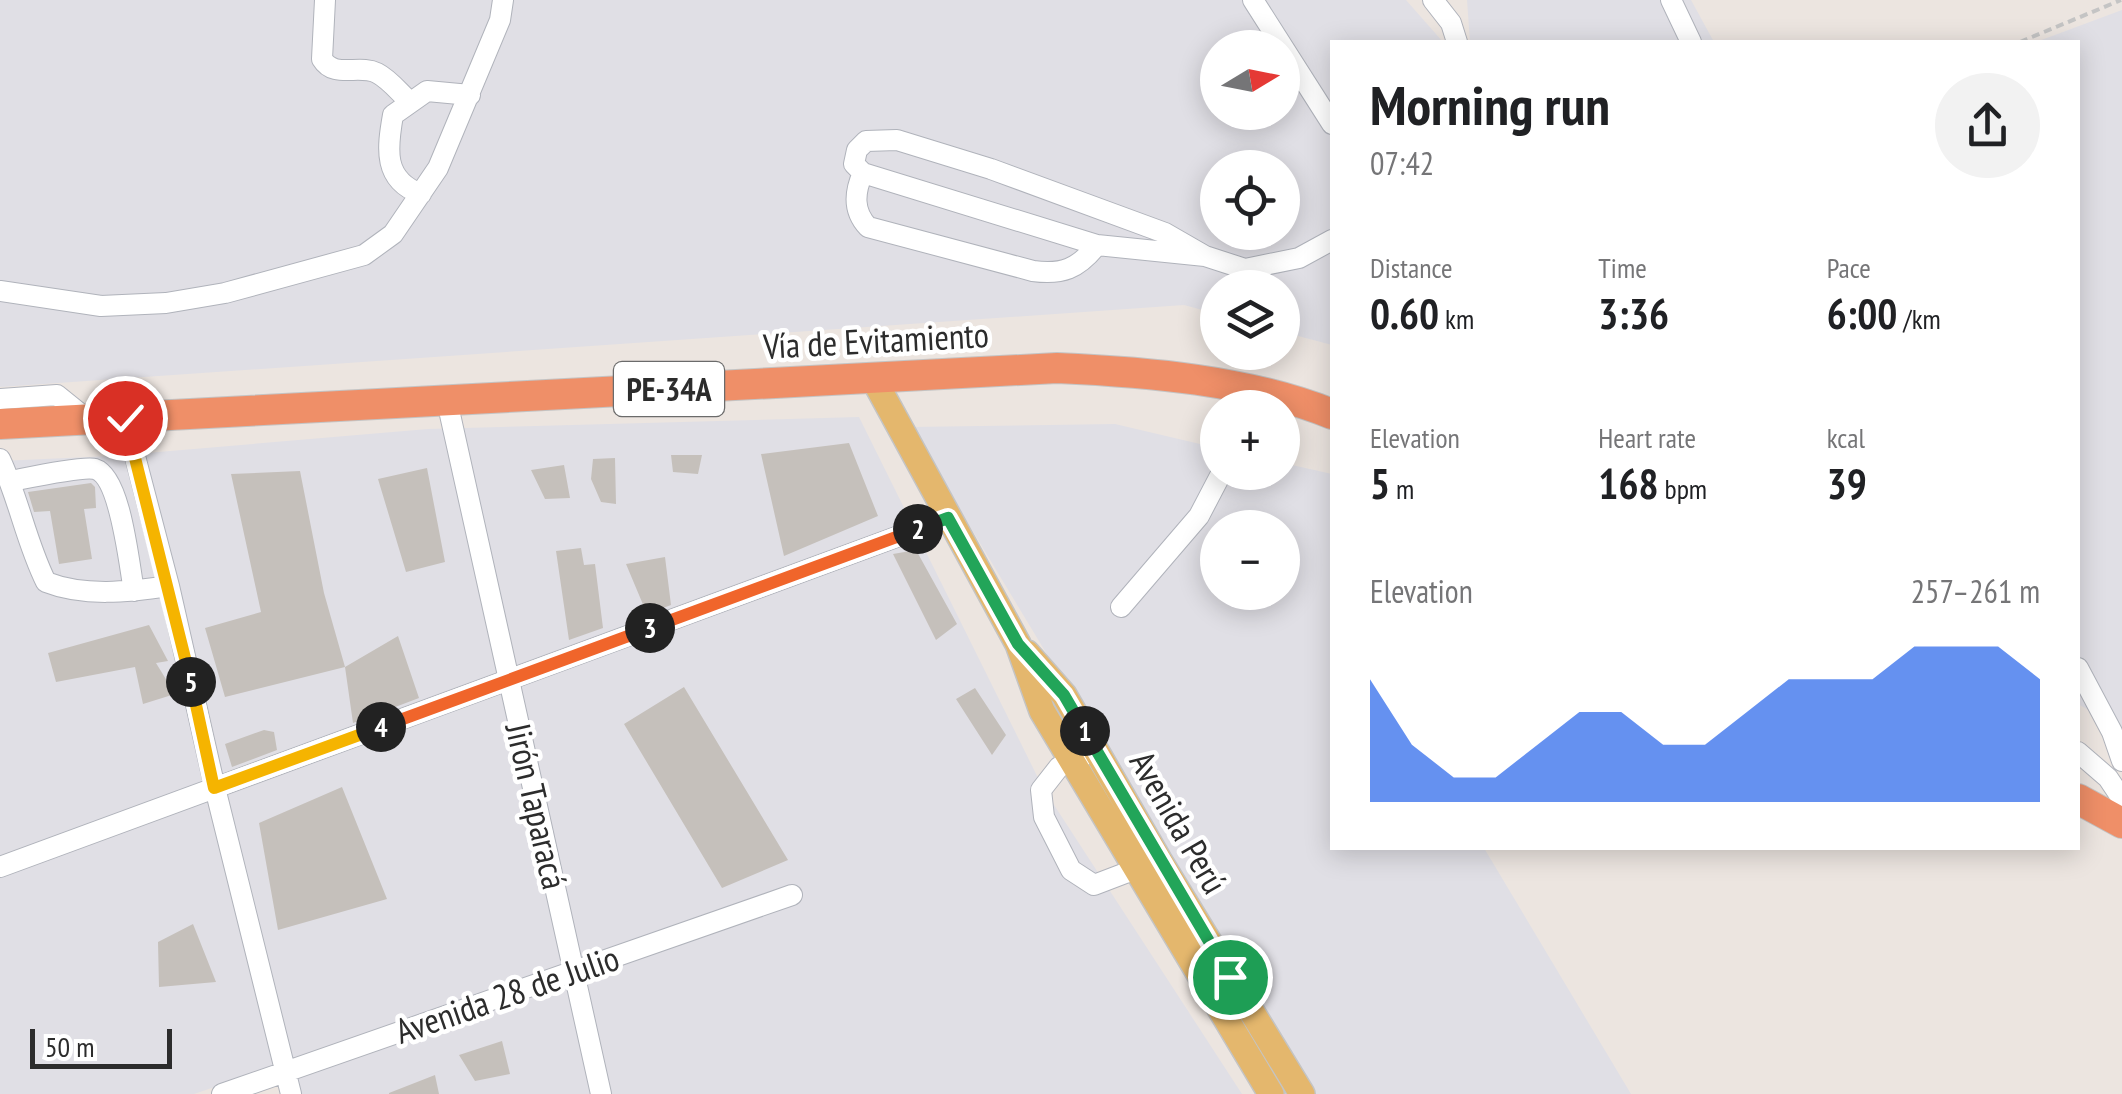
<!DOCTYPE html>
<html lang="en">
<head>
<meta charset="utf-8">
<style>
  body { margin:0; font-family:"PT Sans Narrow",sans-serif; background:#f2f2f2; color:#202124; height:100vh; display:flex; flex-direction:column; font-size:38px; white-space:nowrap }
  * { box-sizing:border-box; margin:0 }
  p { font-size:32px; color:#757577 }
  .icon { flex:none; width:55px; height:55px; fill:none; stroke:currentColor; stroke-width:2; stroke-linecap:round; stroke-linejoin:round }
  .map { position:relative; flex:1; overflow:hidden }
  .details { position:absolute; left:1330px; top:40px; width:750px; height:810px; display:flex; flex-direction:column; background:#fff; border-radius:0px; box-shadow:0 5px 25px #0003 }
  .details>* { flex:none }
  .needle { width:65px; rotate:80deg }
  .controls { position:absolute; left:1200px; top:30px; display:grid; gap:20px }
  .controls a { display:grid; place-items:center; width:100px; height:100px; border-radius:50%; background:#fff; box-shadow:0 5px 25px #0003; font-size:50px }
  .scale { position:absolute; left:30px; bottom:25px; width:142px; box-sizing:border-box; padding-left:10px; border:5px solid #2c2c2c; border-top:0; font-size:28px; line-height:35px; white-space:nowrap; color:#2c2c2c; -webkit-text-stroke:8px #fff; paint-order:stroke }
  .pin { position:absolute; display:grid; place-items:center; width:85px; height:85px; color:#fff; margin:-42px; border:5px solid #fff; border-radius:50%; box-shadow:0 2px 10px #0007 }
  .km { position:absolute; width:50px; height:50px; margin:-25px; border-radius:50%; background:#222; color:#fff; font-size:28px; line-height:50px; text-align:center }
  .round { display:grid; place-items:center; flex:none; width:105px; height:105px; border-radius:52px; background:#f2f2f2 }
  .head { display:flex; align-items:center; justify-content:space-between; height:170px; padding:0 40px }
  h1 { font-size:55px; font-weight:600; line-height:75px }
  .metrics { display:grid; grid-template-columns:repeat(3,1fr); gap:15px; height:170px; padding:10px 40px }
  .metrics div { display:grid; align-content:center }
  .metrics b { font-size:42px; font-weight:600 }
  .metrics small { font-size:28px; font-weight:400 }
  .metrics p { font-size:28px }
  .chart { height:280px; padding:20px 40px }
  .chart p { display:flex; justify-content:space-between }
  .chart svg { width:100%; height:180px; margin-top:10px; fill:#2563eb; opacity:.7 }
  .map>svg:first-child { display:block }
  .industrial { fill:#e0dfe5; fill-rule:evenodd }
  .building { fill:#c5c0bb }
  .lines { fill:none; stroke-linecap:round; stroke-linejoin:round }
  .minor-casing { stroke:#b0b3bb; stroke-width:22 }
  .major-casing { stroke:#c4c4c4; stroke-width:28 }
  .highway-casing { stroke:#c4c4c4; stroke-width:32 }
  .path { stroke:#c4c4c4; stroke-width:4; stroke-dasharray:8 5; stroke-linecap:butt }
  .minor { stroke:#fff; stroke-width:20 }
  .major { stroke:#e4b76d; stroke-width:25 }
  .highway { stroke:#ef8f68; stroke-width:30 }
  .split-1-casing { stroke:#fff; stroke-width:20 }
  .split-2-casing { stroke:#fff; stroke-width:20 }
  .split-3-casing { stroke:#fff; stroke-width:20 }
  .split-4-casing { stroke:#fff; stroke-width:20 }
  .split-5-casing { stroke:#fff; stroke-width:20 }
  .split-6-casing { stroke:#fff; stroke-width:20 }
  .split-1 { stroke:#22a559; stroke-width:12 }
  .split-2 { stroke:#22a559; stroke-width:12 }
  .split-3 { stroke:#f0652b; stroke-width:12 }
  .split-4 { stroke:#f0652b; stroke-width:12 }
  .split-5 { stroke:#f5b400; stroke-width:12 }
  .split-6 { stroke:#f5b400; stroke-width:12 }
  .labels { text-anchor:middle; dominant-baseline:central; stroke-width:9; stroke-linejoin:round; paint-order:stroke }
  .shield { fill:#fff; stroke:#6b6b6b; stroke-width:2.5 }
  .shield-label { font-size:32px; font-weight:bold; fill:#2c2c2c }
  .street-label { font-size:35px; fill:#2c2c2c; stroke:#fff }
</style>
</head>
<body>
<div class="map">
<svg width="2122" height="1094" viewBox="0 0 2122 1094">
  <rect width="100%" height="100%" fill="#ece5e0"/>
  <path class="industrial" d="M0 0H1406L1443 42H1332V345L1283 332 1282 288H1218L1217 314 1184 305 0 387ZM1218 48H1282V112H1218ZM1218 168H1282V232H1218Z
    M1467 0H1691L1714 42H1470Z
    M2122 10V729L2078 704V42H2036Z
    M859 417 1043 788 1242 1094H297L288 1062 194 1094H0V461L111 456 428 429Z
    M1115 424 1217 448 1218 472H1282L1283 463 1332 474V848H1484L1631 1094H1312L910 427ZM1218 528H1282V592H1218Z"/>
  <path class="building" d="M849 443 878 516 784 556 761 454Z
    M671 455H702L698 474 673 472Z
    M615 458 616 504 601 502 591 479 593 459Z
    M564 465 570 498 545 499 531 470Z
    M427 468 445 562 406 572 378 479Z
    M300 471 324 593 345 667 225 697 205 628 261 612 231 474Z
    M91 483 95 487 96 508 84 509 92 559 59 564 50 511 34 512 28 492Z
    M581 548 584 565 595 564 603 628 569 640 556 551Z
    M916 550 957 624 936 640 893 554Z
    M665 557 671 605 647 614 626 564Z
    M149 625 168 661 156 663 175 694 143 704 135 667 56 682 48 653Z
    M398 636 419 698 353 723 345 667Z
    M684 687 788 860 722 888 624 724Z
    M975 688 1006 735 992 755 956 699Z
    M264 730 274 732 277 750 232 767 225 744Z
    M342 787 387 899 278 930 259 823Z
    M193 924 216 982 159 987 158 942Z
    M502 1041 510 1074 475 1081 459 1055Z
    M435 1075 439 1094H389V1093Z"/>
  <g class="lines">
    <defs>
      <path id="minor" d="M325 0 322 59C334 79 359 64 377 73 389 79 399 92 409 101
        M1253 0 1332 124
        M1433 0 1451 23 1457 42
        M1671 0 1691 42
        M863 173C854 193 853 211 868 227L1033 271C1062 275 1078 269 1097 245
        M421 194C383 180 387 149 393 115L427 91 470 95
        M1205 256 1097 245 863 173 854 164 857 150 866 141 897 140 991 169 1165 233 1205 256 1245 269 1299 258 1332 240
        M0 291 101 306 166 303 225 293 364 255 393 234 438 168 500 20 503 0
        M0 399 57 395 88 420
        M447 401 601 1094
        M125 418 169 586 215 788 291 1094
        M0 459C19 499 26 542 46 582 84 597 129 592 169 586
        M11 481C27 478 83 466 95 469 121 477 129 565 134 591
        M1121 607 1199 516 1222 472
        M2078 668 2112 732 2122 761
        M2078 752 2108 778 2122 799
        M1085 755 1059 767 1041 790 1044 817 1071 870 1094 885 1149 864
        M0 867 948 518
        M222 1094 792 895"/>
      <path id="major" d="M873 378 1018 644 1042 711 1271 1094
        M1027 653 1064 695 1159 860 1302 1094"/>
      <path id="highway" d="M0 424 1057 368C1146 372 1248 380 1332 414
        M2078 799 2122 823"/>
    </defs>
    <use href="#minor" class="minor-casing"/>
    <use href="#major" class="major-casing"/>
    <use href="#highway" class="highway-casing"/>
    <path class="path" d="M2020 42 2121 0"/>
    <use href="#minor" class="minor"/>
    <use href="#major" class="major"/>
    <use href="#highway" class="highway"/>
  </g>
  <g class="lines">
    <defs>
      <path id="split-1" d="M1085 731 1230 977"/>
      <path id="split-2" d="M918 529 948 518 1018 644 1064 695 1085 731"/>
      <path id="split-3" d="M650 628 918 529"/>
      <path id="split-4" d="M381 727 650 628"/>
      <path id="split-5" d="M191 682 214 788 381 727"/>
      <path id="split-6" d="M125 418 191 682"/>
    </defs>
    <use href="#split-1" class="split-1-casing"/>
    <use href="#split-2" class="split-2-casing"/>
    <use href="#split-3" class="split-3-casing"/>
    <use href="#split-4" class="split-4-casing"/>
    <use href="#split-5" class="split-5-casing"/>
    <use href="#split-6" class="split-6-casing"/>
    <use href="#split-1" class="split-1"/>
    <use href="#split-2" class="split-2"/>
    <use href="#split-3" class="split-3"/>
    <use href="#split-4" class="split-4"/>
    <use href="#split-5" class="split-5"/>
    <use href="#split-6" class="split-6"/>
  </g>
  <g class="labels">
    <rect class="shield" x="614" y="362" width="110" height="54" rx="8"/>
    <g class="shield-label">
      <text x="669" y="389">PE-34A</text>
    </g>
    <g class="street-label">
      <text transform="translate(876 340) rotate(-3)">Vía de Evitamiento</text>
      <text transform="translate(537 806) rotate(77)">Jirón Taparacá</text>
      <text transform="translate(1179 822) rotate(60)">Avenida Perú</text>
      <text transform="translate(507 994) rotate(-19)">Avenida 28 de Julio</text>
    </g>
  </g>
</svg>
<div class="controls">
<a><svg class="needle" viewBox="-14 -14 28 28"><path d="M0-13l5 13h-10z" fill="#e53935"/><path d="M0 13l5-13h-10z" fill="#757577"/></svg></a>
<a><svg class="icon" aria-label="locate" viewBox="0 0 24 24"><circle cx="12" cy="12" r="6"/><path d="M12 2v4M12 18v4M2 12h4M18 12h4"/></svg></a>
<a><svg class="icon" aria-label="layers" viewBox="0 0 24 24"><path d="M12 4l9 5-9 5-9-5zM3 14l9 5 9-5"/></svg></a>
<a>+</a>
<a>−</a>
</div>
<div class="scale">50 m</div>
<div class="pin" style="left:1230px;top:977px;background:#1e9e55"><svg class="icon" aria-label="arrive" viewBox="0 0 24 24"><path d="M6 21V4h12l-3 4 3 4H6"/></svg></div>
<div class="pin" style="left:125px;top:418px;background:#d93025"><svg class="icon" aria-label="check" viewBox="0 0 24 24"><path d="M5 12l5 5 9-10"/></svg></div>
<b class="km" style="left:1085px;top:731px">1</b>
<b class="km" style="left:918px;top:529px">2</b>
<b class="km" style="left:650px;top:628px">3</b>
<b class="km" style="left:381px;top:727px">4</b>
<b class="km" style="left:191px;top:682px">5</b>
<section class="details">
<div class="head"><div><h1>Morning run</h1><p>07:42</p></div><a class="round"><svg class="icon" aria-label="share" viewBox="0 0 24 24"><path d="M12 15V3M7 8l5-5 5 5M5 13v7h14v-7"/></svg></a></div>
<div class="metrics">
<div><p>Distance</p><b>0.60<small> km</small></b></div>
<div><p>Time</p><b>3:36</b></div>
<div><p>Pace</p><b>6:00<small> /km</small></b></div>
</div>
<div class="metrics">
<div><p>Elevation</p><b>5<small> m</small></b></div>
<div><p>Heart rate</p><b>168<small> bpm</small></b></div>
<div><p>kcal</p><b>39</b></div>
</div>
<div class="chart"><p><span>Elevation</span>257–261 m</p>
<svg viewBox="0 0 160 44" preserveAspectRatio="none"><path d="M0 44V14L10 30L20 38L30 38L40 30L50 22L60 22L70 30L80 30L90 22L100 14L110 14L120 14L130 6L140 6L150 6L160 14V44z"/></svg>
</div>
</section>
</div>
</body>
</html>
